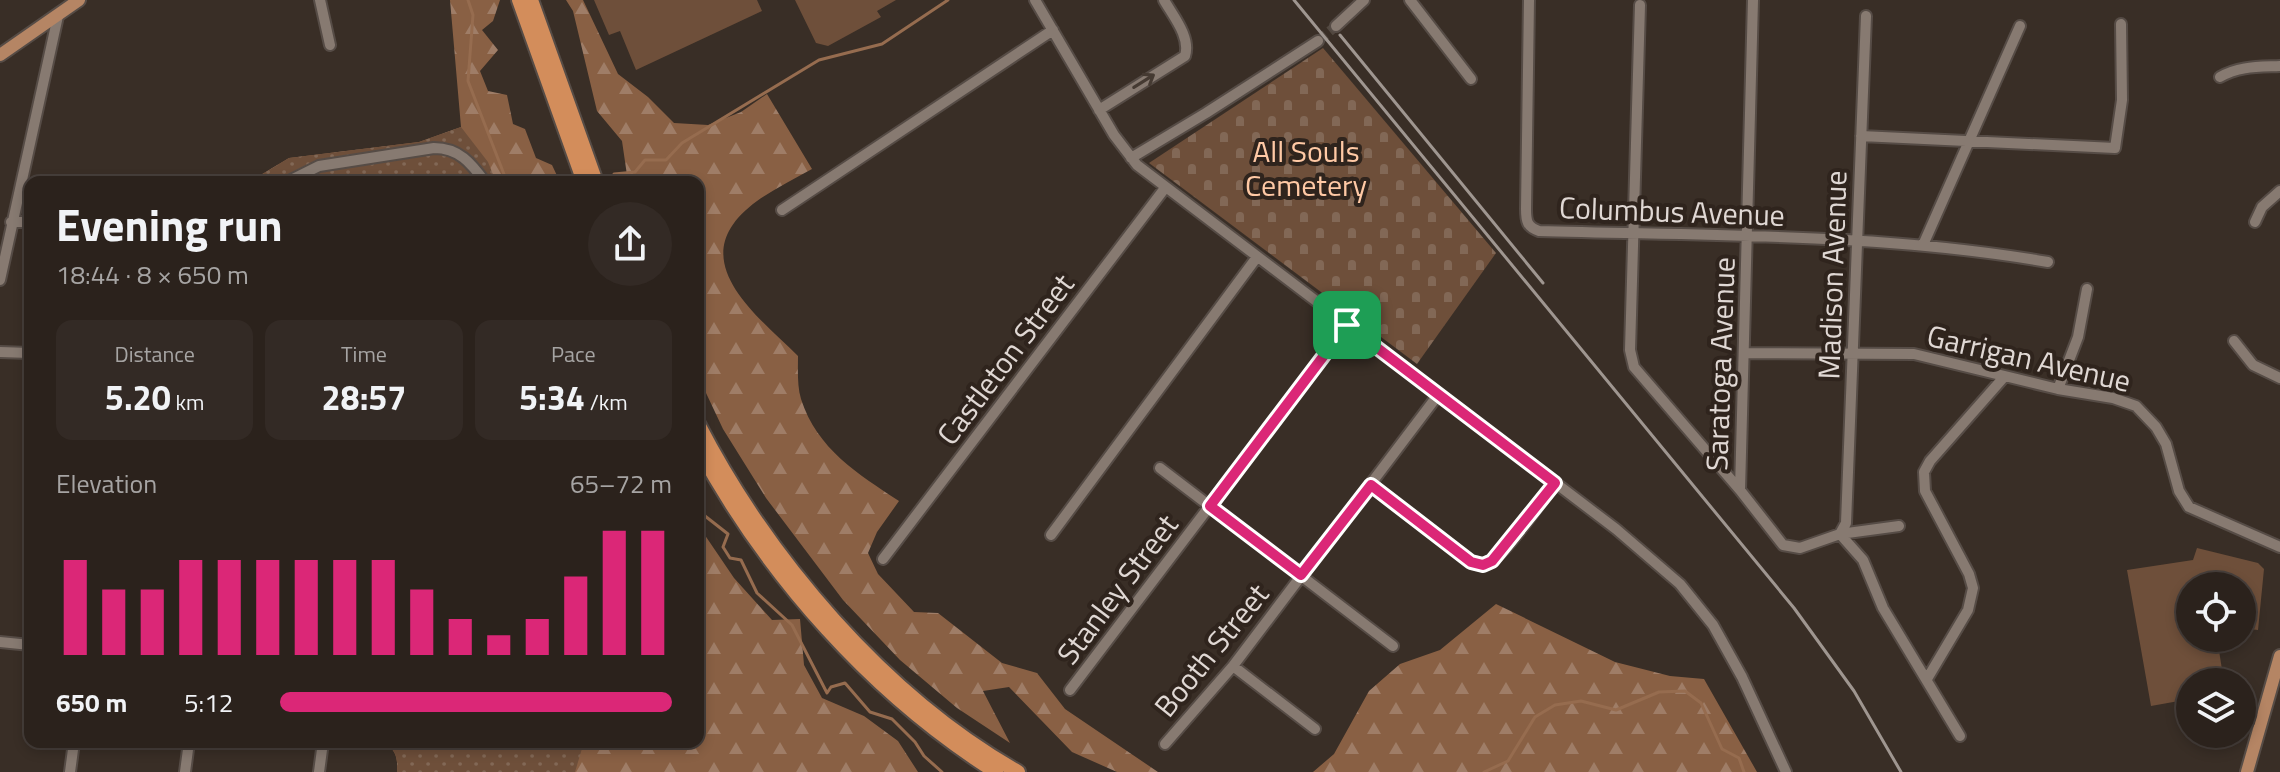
<!DOCTYPE html>
<html lang="en">
<head>
<meta charset="utf-8">
<style>
  body { margin:0; font-family:"Titillium Web",sans-serif; background:#332a25; color:#f1f3f6; height:100vh; display:flex; flex-direction:column; font-size:30px; white-space:nowrap }
  * { box-sizing:border-box; margin:0 }
  p { font-size:26px; color:#a6a4a3 }
  .icon { flex:none; width:44px; height:44px; fill:none; stroke:currentColor; stroke-width:2; stroke-linecap:round; stroke-linejoin:round }
  .map { position:relative; flex:1; overflow:hidden }
  .side { position:absolute; left:24px; top:176px; width:680px; height:572px; display:flex; flex-direction:column; background:#2b221c; border-radius:16px; box-shadow:0 4px 12px #0003,0 0 0 2px #473f3b }
  .side>* { flex:none }
  .buttons { position:absolute; left:2176px; top:572px; display:grid; gap:16px }
  .buttons a { display:grid; place-items:center; width:80px; height:80px; border-radius:50%; background:#2b221c; box-shadow:0 4px 12px #0003,0 0 0 2px #473f3b; font-size:40px }
  .pin { position:absolute; display:grid; place-items:center; width:68px; height:68px; color:#fff; margin:-34px; border-radius:16px; box-shadow:0 4px 12px #0006 }
  .round { display:grid; place-items:center; flex:none; width:84px; height:84px; border-radius:42px; background:#332a25 }
  .summary { display:flex; align-items:center; justify-content:space-between; height:136px; padding:0 32px }
  h1 { font-size:44px; font-weight:700; line-height:60px }
  .metrics { display:grid; grid-template-columns:repeat(3,1fr); gap:12px; height:136px; padding:8px 32px }
  .metrics div { display:grid; align-content:center; border-radius:16px; background:#332a25; text-align:center }
  .metrics b { font-size:34px; font-weight:700 }
  .metrics small { font-size:22px; font-weight:400 }
  .metrics p { font-size:22px }
  .chart { height:224px; padding:16px 32px }
  .chart p { display:flex; justify-content:space-between }
  .chart svg { width:100%; height:144px; margin-top:8px; stroke:#db2777; stroke-width:6 }
  ul { padding:0 32px; list-style:none; font-size:26px }
  li { display:grid; grid-template-columns:128px 96px 1fr; align-items:center; height:60px }
  li i { height:20px; border-radius:10px; background:#db2777 }
  .map>svg:first-child { display:block }
  .forest { fill:url(#forest-firs) }
  .cemetery { fill:url(#cemetery-stones) }
  .park { fill:url(#park-dots) }
  .pitch { fill:#6e4f3a }
  .lines { fill:none; stroke-linecap:round; stroke-linejoin:round }
  .stream { stroke:#966c4f; stroke-width:3 }
  .minor-tunnel { stroke:#524840; stroke-width:10; stroke-dasharray:10 5; stroke-linecap:butt }
  .minor-casing { stroke:#564c46; stroke-width:14 }
  .major-casing { stroke:#564c46; stroke-width:16 }
  .highway-casing { stroke:#564c46; stroke-width:18 }
  .minor { stroke:#877a71; stroke-width:10 }
  .major { stroke:#b58564; stroke-width:12 }
  .highway { stroke:#d38d5b; stroke-width:14 }
  .rail { stroke:#9f9690; stroke-width:3 }
  .oneway { stroke:#453a32 }
  .route-casing { stroke:#fff; stroke-width:16 }
  .route { stroke:#db2777; stroke-width:10 }
  .labels { text-anchor:middle; dominant-baseline:central; stroke-width:8; stroke-linejoin:round; paint-order:stroke }
  .park-label { font-size:30px; fill:#ffc9a5; stroke:#2f241d }
  .street-label { font-size:30px; fill:#e0d8d4; stroke:#2f241d }
</style>
</head>
<body>
<div class="map">
<svg width="2280" height="772" viewBox="0 0 2280 772">
  <defs>
    <pattern id="forest-firs" width="22" height="20" patternUnits="userSpaceOnUse" patternTransform="scale(2)"><rect width="22" height="20" fill="#896044"/><path d="M5 1l3.5 6h-7zM16 11l3.5 6h-7z" fill="#9f7d67"/></pattern>
    <pattern id="cemetery-stones" width="16" height="16" patternUnits="userSpaceOnUse" patternTransform="scale(2)"><rect width="16" height="16" fill="#6e4f3a"/><path d="M2 7V4a2 2 0 0 1 4 0v3zM10 15v-3a2 2 0 0 1 4 0v3z" fill="#826856"/></pattern>
    <pattern id="park-dots" width="8" height="8" patternUnits="userSpaceOnUse" patternTransform="scale(2)"><rect width="8" height="8" fill="#6e4f3a"/><path d="M2 2h.1M6 6h.1" fill="none" stroke="#826856" stroke-width="1.8" stroke-linecap="round"/></pattern>
  </defs>
  <rect width="100%" height="100%" fill="#392e26"/>
  <path class="forest" d="M450 0H500L493 21 482 30 498 50 480 71 488 91 507 95 513 124 525 129 536 158 552 165 560 182H249L289 158 419 142 461 127Z
    M566 0H583L618 74 648 97 674 123 708 125 741 112 767 94 812 169C794 179 774 189 757 201 680 257 753 312 798 356 798 369 797 386 801 399 817 449 858 474 899 501L877 532 868 553 878 574 914 612 938 613 1002 663 1037 673 1065 709 1158 772H1117L1072 752 1009 687 983 691 1010 743 957 708 900 660 843 600 766 498 723 429 698 376V182H628L622 141 597 111 573 11Z
    M698 525 734 578 772 620 800 619 804 665 822 698 864 716 898 741 918 772H397C398 758 396 750 384 742H698Z
    M1496 604 1615 662 1670 676 1704 679 1757 772H1313L1334 754 1369 691 1400 664 1440 650Z"/>
  <path class="cemetery" d="M1323 48 1496 253 1417 364 1149 163Z"/>
  <path class="park" d="M461 127 488 162 496 182H249L289 158 419 142Z
    M384 742H584L575 772H397C398 758 396 750 384 742Z"/>
  <path class="pitch" d="M594 0H757L762 11 636 70 620 31 609 35Z
    M795 0H896L877 11 881 17 828 46 816 43Z
    M2197 548 2258 563 2264 569 2258 630 2242 628V586H2190V638H2217L2224 682H2190V699L2151 706 2127 570 2193 560Z"/>
  <g class="lines">
    <path class="stream" d="M468 0 473 15 468 81 507 182
      M614 174 635 172 645 160H666L682 143 819 60 882 44 948 0
      M698 496 705 516 728 534 723 547 730 558 741 560 757 593 792 625 827 693 831 687 845 683 870 712 892 719 915 742 924 756 942 772
      M1484 772 1508 761 1535 717 1555 705 1581 701 1616 710 1659 692 1685 691 1701 703 1722 749 1739 758 1744 772"/>
    <path class="minor-tunnel" d="M1318 41 1336 26"/>
    <defs>
      <path id="minor" d="M320 0 330 45
        M1035 0 1114 135 1137 165 1616 529 1680 584 1713 625 1742 677 1786 772
        M1410 0 1471 79
        M1529 0 1526 209C1526 221 1527 227 1539 231 1709 236 1881 233 2048 262
        M1640 5 1630 350 1634 367 1740 490 1783 545 1800 548 1840 534 1899 526
        M1866 16 1846 523 1840 534 1863 560 1883 608 1960 736
        M1336 26 1364 0
        M2220 77C2239 66 2258 67 2280 66
        M1099 110 1185 56C1191 37 1173 16 1164 0
        M1861 136 2115 148 2122 100 2121 24
        M1131 158 1206 113 1318 41
        M287 182 319 166 434 148C459 148 471 163 485 182
        M782 210 1053 30
        M11 222H30
        M2255 222 2262 207 2280 191
        M1923 245 2020 26
        M0 280 58 16
        M2234 341 2253 365 2280 378
        M0 352 30 353
        M1744 353 1914 354 2058 389 2113 398 2136 406 2156 427 2166 444 2179 491 2189 507 2280 547
        M2058 389 2078 337 2087 289
        M1160 468 1393 646
        M1371 485 1471 562C1475 563 1479 565 1483 565 1500 564 1543 498 1555 483
        M1740 490 1753 0
        M1051 535 1257 257
        M883 559 1165 188
        M0 642 30 645
        M1233 666 1315 729
        M1927 679 1968 610 1973 588 1969 574 1925 491 1924 472 1930 461 2004 377
        M1070 690 1347 325
        M1165 744 1233 666 1438 395
        M70 772 74 742
        M185 772 189 742
        M319 772 323 742"/>
      <path id="major" d="M0 55 79 0
        M2247 772 2280 656"/>
      <path id="highway" d="M519 0 584 182
        M531 0 596 182
        M698 424C768 559 884 696 1018 772
        M698 447C768 576 872 694 996 772"/>
    </defs>
    <use href="#minor" class="minor-casing"/>
    <use href="#major" class="major-casing"/>
    <use href="#highway" class="highway-casing"/>
    <use href="#minor" class="minor"/>
    <use href="#major" class="major"/>
    <use href="#highway" class="highway"/>
    <path class="rail" d="M1294 0 1794 608 1854 691 1901 772
      M1340 35 1543 283"/>
  </g>
  <defs><path id="oneway-shaft" d="M-6 0H5M1.5-3L5.5 0L1.5 3" fill="none" stroke-width="1.6" stroke-linecap="round" stroke-linejoin="round" transform="scale(2)"/></defs>
  <use class="oneway" href="#oneway-shaft" transform="translate(1144 81) rotate(-32)"/>
  <g class="lines">
    <defs>
      <path id="route" d="M1347 325 1555 483 1492 561 1483 565 1471 562 1371 485 1301 575 1210 506Z"/>
    </defs>
    <use href="#route" class="route-casing"/>
    <use href="#route" class="route"/>
  </g>
  <g class="labels">
    <g class="park-label">
      <text x="1306" y="151">All Souls<tspan x="1306" dy="34">Cemetery</tspan></text>
    </g>
    <g class="street-label">
      <text transform="translate(1672 211) rotate(2)">Columbus Avenue</text>
      <text transform="translate(1832 275) rotate(-88)">Madison Avenue</text>
      <text transform="translate(2029 358) rotate(13)">Garrigan Avenue</text>
      <text transform="translate(1005 359) rotate(-53)">Castleton Street</text>
      <text transform="translate(1720 364) rotate(-88)">Saratoga Avenue</text>
      <text transform="translate(1117 589) rotate(-53)">Stanley Street</text>
      <text transform="translate(1211 650) rotate(-51)">Booth Street</text>
    </g>
  </g>
</svg>
<div class="buttons">
<a><svg class="icon" aria-label="locate" viewBox="0 0 24 24"><circle cx="12" cy="12" r="6"/><path d="M12 2v4M12 18v4M2 12h4M18 12h4"/></svg></a>
<a><svg class="icon" aria-label="layers" viewBox="0 0 24 24"><path d="M12 4l9 5-9 5-9-5zM3 14l9 5 9-5"/></svg></a>
</div>
<div class="pin" style="left:1347px;top:325px;background:#1e9e55"><svg class="icon" aria-label="arrive" viewBox="0 0 24 24"><path d="M6 21V4h12l-3 4 3 4H6"/></svg></div>
<section class="side">
<div class="summary"><div><h1>Evening run</h1><p>18:44 · 8 × 650 m</p></div><a class="round"><svg class="icon" aria-label="share" viewBox="0 0 24 24"><path d="M12 15V3M7 8l5-5 5 5M5 13v7h14v-7"/></svg></a></div>
<div class="metrics">
<div><p>Distance</p><b>5.20<small> km</small></b></div>
<div><p>Time</p><b>28:57</b></div>
<div><p>Pace</p><b>5:34<small> /km</small></b></div>
</div>
<div class="chart"><p><span>Elevation</span>65–72 m</p>
<svg viewBox="0 0 160 44" preserveAspectRatio="none"><path d="M5 44V15M15 44V24M25 44V24M35 44V15M45 44V15M55 44V15M65 44V15M75 44V15M85 44V15M95 44V24M105 44V33M115 44V38M125 44V33M135 44V20M145 44V6M155 44V6"/></svg>
</div>
<ul>
<li><b>650 m</b>5:12<i style="width:100%"></i></li>
</ul>
</section>
</div>
</body>
</html>
